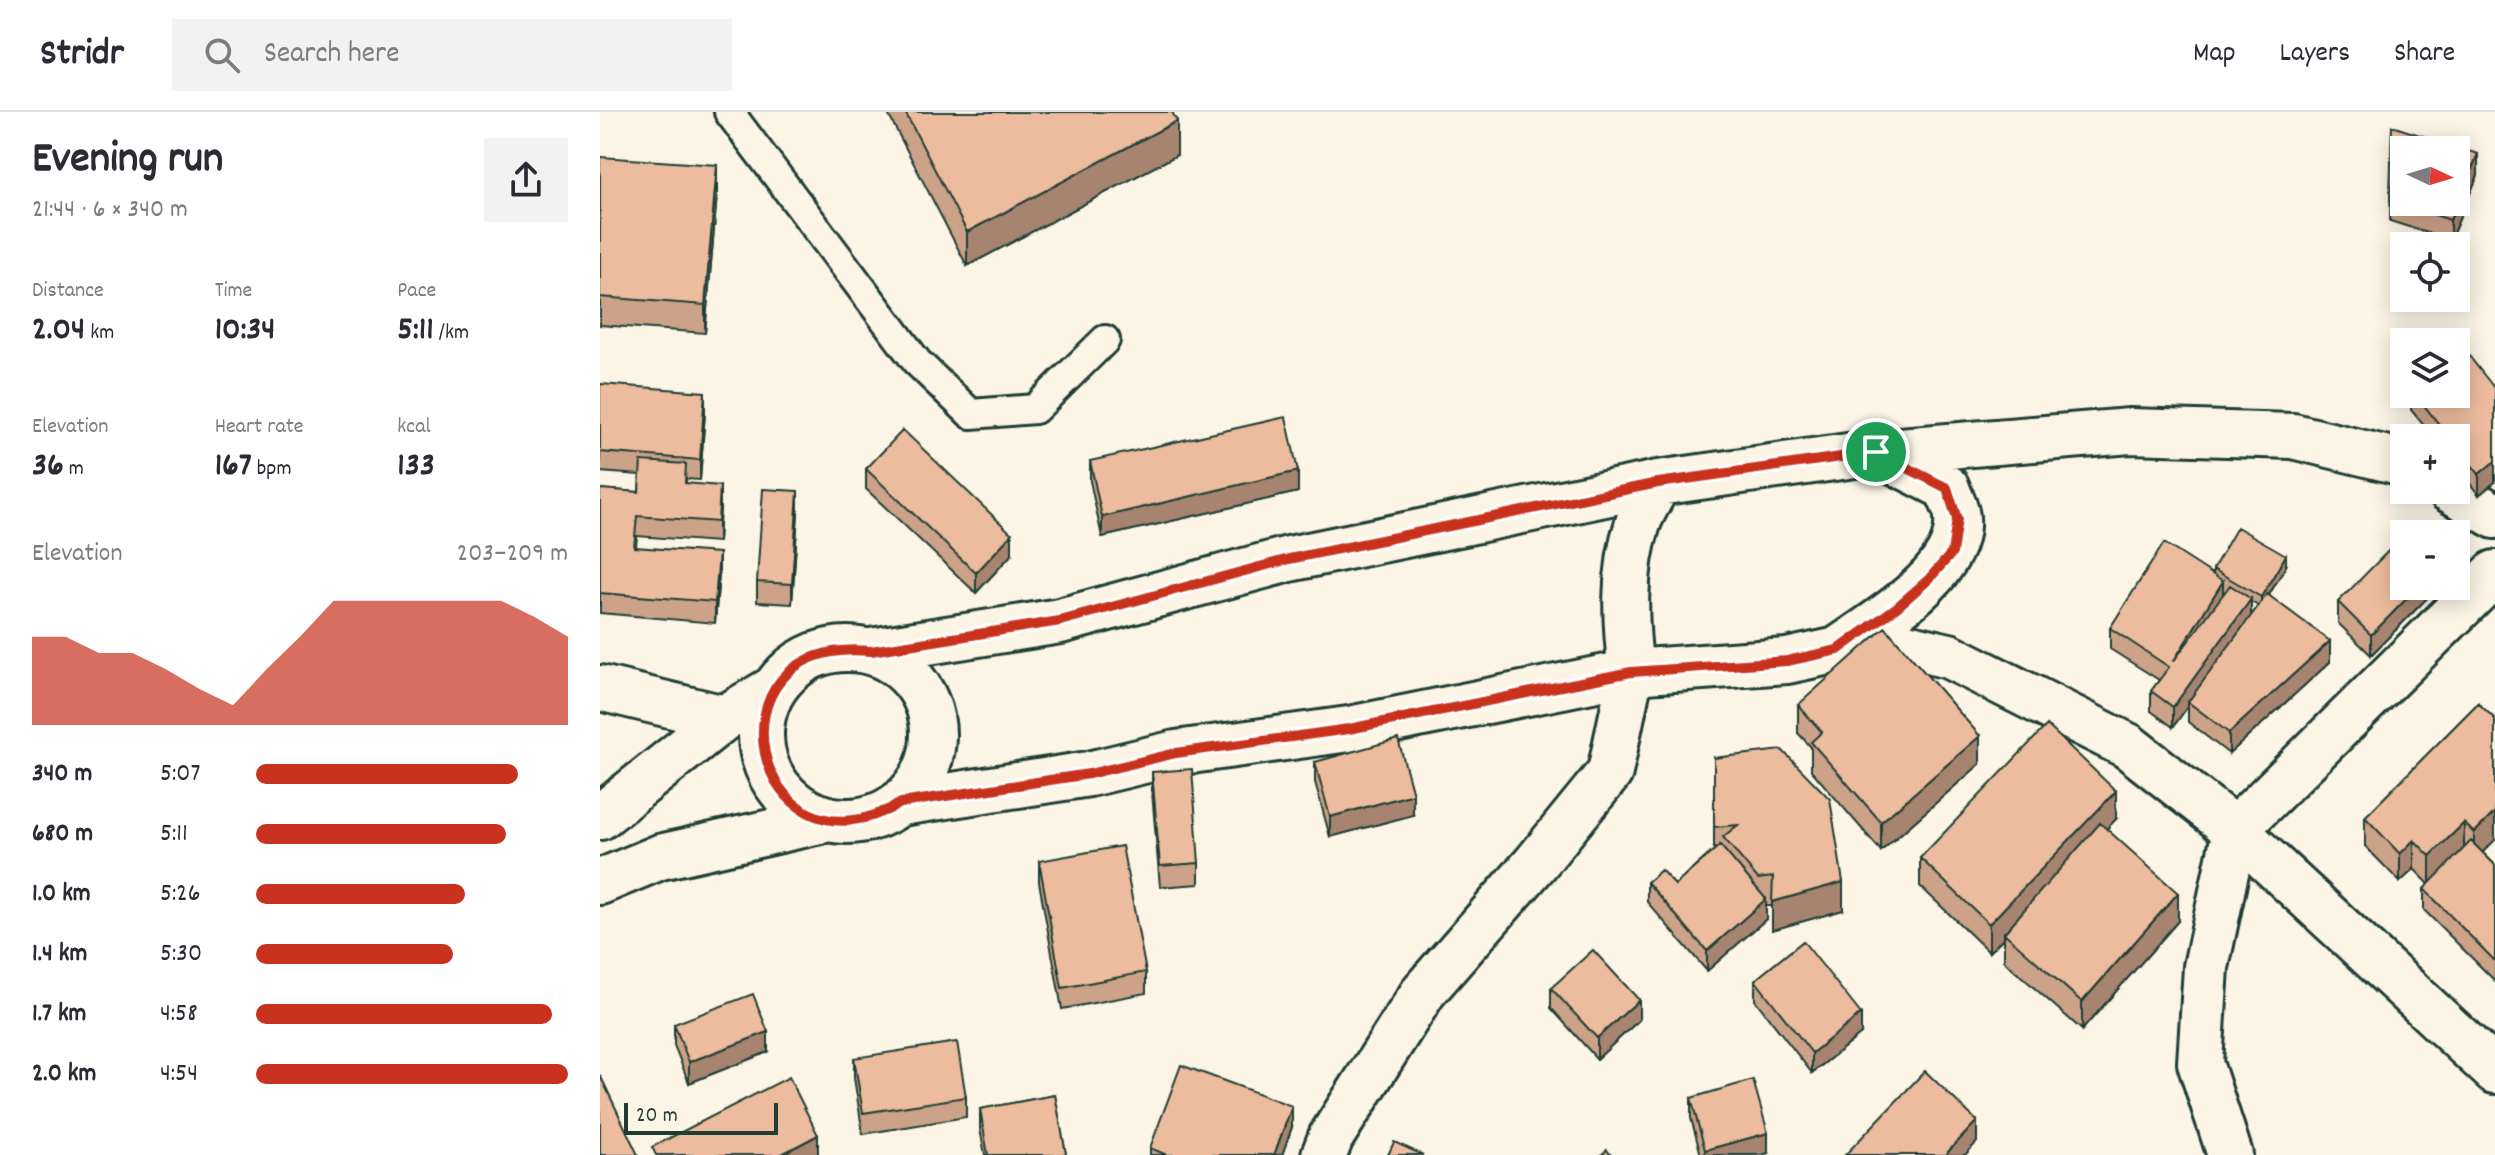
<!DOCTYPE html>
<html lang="en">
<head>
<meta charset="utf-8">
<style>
  body { margin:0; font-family:Dekko,sans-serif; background:#f2f2f3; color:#2b2b33; height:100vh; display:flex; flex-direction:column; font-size:30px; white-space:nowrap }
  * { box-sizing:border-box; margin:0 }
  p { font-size:26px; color:#7c7c81 }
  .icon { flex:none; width:44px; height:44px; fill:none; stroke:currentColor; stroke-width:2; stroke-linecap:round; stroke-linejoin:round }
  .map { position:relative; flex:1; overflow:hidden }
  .side { display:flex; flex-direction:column; background:#fff; width:600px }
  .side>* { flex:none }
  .needle { width:52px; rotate:94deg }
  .controls { position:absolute; left:1790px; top:24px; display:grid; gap:16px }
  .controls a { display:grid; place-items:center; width:80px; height:80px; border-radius:0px; background:#fff; box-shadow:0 4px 20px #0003; font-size:40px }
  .scale { position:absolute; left:24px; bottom:20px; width:154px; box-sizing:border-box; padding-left:8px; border:4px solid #1f3d34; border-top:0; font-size:22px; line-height:28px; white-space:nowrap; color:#1f3d34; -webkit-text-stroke:6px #fcf5e5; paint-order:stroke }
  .pin { position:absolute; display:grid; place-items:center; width:68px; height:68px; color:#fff; margin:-34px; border:4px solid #fff; border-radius:50%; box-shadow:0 2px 8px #0007 }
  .round { display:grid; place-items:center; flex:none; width:84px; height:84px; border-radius:0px; background:#f2f2f3 }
  .headline { display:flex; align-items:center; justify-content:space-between; height:136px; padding:0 32px }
  h1 { font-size:44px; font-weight:800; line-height:60px }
  .stats { display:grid; grid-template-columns:repeat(3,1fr); gap:12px; height:136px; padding:8px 32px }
  .stats div { display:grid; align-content:center }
  .stats b { font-size:34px; font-weight:800 }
  .stats small { font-size:22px; font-weight:400 }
  .stats p { font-size:22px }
  .chart { height:224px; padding:16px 32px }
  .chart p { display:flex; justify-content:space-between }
  .chart svg { width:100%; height:144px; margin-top:8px; fill:#c8321e; opacity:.7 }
  ul { padding:0 32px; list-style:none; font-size:26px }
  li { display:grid; grid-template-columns:128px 96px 1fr; align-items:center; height:60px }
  li i { height:20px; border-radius:10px; background:#c8321e }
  header { display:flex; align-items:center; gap:48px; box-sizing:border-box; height:112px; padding:0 40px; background:#fff; border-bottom:2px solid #e1e1e2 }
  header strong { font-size:38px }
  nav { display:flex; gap:44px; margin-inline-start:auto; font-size:28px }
  .search { width:560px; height:72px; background:#f2f2f3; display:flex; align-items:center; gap:20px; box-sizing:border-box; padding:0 28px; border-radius:0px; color:#7c7c81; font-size:30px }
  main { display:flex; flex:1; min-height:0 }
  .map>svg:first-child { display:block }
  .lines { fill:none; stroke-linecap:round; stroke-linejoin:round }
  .lane-casing { stroke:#1f3d34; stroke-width:34 }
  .street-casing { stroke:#1f3d34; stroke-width:50 }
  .secondary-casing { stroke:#1f3d34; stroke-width:50 }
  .lane { stroke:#fcf5e5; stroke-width:28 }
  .street { stroke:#fcf5e5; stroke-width:44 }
  .secondary { stroke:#fcf5e5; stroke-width:44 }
  .wall { fill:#cca288; stroke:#1f3d34; stroke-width:2; fill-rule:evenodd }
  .shaded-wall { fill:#a6846f; stroke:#1f3d34; stroke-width:2 }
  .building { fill:#edbc9e; stroke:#1f3d34; stroke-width:2; fill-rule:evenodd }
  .route-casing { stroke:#fff; stroke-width:16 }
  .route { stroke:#c8321e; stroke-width:10 }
</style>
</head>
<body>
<header>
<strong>Stridr</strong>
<div class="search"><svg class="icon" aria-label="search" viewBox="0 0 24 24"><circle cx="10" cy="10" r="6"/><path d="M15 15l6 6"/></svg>Search here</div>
<nav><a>Map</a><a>Layers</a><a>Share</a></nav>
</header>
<main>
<section class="side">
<div class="headline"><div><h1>Evening run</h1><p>21:44 · 6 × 340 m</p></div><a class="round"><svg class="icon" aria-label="share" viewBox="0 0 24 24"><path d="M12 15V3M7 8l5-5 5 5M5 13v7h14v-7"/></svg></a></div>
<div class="stats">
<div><p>Distance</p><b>2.04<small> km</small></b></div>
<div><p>Time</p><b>10:34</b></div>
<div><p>Pace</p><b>5:11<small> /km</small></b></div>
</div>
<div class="stats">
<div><p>Elevation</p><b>36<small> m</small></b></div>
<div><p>Heart rate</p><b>167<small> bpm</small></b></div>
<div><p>kcal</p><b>133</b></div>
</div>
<div class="chart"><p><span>Elevation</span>203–209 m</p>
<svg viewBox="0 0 160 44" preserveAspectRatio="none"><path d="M0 44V17L10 17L20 22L30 22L40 27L50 33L60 38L70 27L80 17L90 6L100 6L110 6L120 6L130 6L140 6L150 11L160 17V44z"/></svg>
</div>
<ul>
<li><b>340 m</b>5:07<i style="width:84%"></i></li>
<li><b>680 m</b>5:11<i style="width:80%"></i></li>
<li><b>1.0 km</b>5:26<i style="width:67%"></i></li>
<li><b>1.4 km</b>5:30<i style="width:63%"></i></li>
<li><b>1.7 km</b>4:58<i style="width:95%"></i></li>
<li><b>2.0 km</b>4:54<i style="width:100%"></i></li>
</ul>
</section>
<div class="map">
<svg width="1895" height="1043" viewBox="0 0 1895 1043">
  <rect width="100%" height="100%" fill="#fcf5e5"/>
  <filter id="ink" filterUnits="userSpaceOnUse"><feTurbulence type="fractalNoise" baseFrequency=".0125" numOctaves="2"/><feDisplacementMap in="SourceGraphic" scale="16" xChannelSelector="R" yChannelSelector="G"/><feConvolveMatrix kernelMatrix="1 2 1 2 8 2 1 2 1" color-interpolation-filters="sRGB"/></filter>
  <g filter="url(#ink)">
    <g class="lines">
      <defs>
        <path id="lane" d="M129 0 317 250 371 302 435 297 505 228"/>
        <path id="street" d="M0 576 124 606
          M724 1043 731 1025 824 879 936 751 1010 660 1031 560
          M1630 1043 1600 951 1606 855 1635 718"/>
        <path id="secondary" d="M1850 378 1895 404
          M1240 536C1278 509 1362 461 1357 406 1357 397 1350 386 1347 376L1276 340
          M161 623a86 86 0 1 1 172 0a86 86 0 1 1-172 0Z
          M271 539 460 509 689 447 1058 371 1276 340 1530 319 1693 324 1804 351
          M1031 560C1025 510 1022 459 1038 411 1043 397 1052 384 1058 371
          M301 691 489 662 576 641 749 617 1031 560 1187 549 1238 538 1297 532 1349 544 1528 634 1635 718 1895 959
          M0 705 124 606 175 576
          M1635 718 1895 461
          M0 770 60 745 224 708"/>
      </defs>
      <use href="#lane" class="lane-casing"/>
      <use href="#street" class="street-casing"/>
      <use href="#secondary" class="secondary-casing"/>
      <use href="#lane" class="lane"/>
      <use href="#street" class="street"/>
      <use href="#secondary" class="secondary"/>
    </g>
    <path class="wall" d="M287 0H572L577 43 367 154Z
      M1792 14 1878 63 1850 128 1790 109Z
      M0 45 117 82 105 221 0 213Z
      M0 272 105 300 100 368 86 367V371L120 394 118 430 37 424 36 435 119 461 115 511 0 501V377L39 380 40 363 0 360Z
      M1895 277V370L1879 383 1856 354V326H1834L1811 298V282H1856Z
      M490 349 698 380 502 425 490 369Z
      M266 357 412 442 376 481 266 377Z
      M198 400 192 492 157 490V470Z
      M1686 454 1669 483 1730 550 1629 642 1588 610V594L1573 615 1551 599V579L1559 568 1510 537V516L1613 462V457ZM1651 490 1658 494 1651 504Z
      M1831 474V482L1771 543 1738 511V490Z
      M1878 591 1883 741 1895 753V869L1824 798V777L1829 772 1814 757 1800 770 1765 734V705Z
      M1198 593 1380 652 1281 739 1211 658V635L1198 621Z
      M1114 646 1243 798 1172 818V794H1166V807L1107 859 1047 790V770L1075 773 1114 738Z
      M715 650 813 703 730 725 715 670Z
      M552 660 599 751V772L560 775 552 680Z
      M1516 707 1506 717 1578 809 1482 918 1404 849V825L1389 840 1320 774V746Z
      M439 749 546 860V881L462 897 439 770Z
      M1155 868 1261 922 1212 961 1155 888Z
      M951 876 1039 908 997 947 951 896Z
      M74 912 168 940 89 971 74 933Z
      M254 946 366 985V1005L263 1022 254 966Z
      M455 983 466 1043H385L380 1017V997Z
      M1091 986 1168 1041 1162 1043H1101L1091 1006Z
      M692 1015 682 1043H550V1036Z"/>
    <path class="shaded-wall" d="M577 9V43L367 154V120Z
      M1878 42V63L1850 128V108Z
      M117 53V82L105 221V193Z
      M105 280V300L100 368V348Z
      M1895 349V370L1879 383V362Z
      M698 359V380L502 425V405Z
      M120 374V394L118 430V410Z
      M198 379V400L192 492V472Z
      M412 422V442L376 481V461Z
      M119 441V461L115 511V490Z
      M1686 443V454L1661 496V485Z
      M1623 469V489L1573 550Z
      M1819 474H1831V482L1771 543V523Z
      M1651 487V508L1588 590V594L1573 615V595Z
      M1730 529V550L1629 642V621Z
      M1380 624V652L1281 739V710Z
      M1516 679V707L1406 823 1404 821V825L1389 840V812Z
      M813 682V703L730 725V705Z
      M1895 700V728L1874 749V721Z
      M1864 711V739L1830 773V744Z
      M1814 728V757L1800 770V742Z
      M1243 770V798L1172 818V790Z
      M1578 781V809L1482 918V890Z
      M1166 787V807L1107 859V839Z
      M1039 888V908L997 947V926Z
      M1261 902V922L1212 961V941Z
      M168 920V940L89 971V950Z
      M692 994V1015L682 1043H674Z
      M1377 1009V1030L1365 1043H1345Z
      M1168 1021V1041L1162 1043H1105V1038Z
      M218 1023V1043H180Z"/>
    <path class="building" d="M305 0H572L577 9 367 120Z
      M1792 14 1878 42 1850 108 1790 88ZM1804 38H1856V90H1804Z
      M0 45 117 53 105 193 0 185Z
      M1862 235 1895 277V349L1879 362 1856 333V326H1850L1815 282H1856V240Z
      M0 272 105 280 100 348 0 340Z
      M686 305 698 359 502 405 490 349Z
      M303 318 412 422 376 461 266 357Z
      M41 349 86 352 85 371 120 374 118 410 37 404 34 435 119 441 115 490 0 481V377L39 380Z
      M163 377 198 379 192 472 157 470Z
      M1637 415 1686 443 1661 485 1613 457Z
      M1798 429 1804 434V474H1819L1771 523 1738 490Z
      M1564 431 1623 469 1573 550 1630 473 1651 487 1573 595 1551 579 1569 555 1510 516Z
      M1667 482 1730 529 1629 621 1588 590Z
      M1285 515 1380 624 1281 710 1211 630 1222 620 1198 593Z
      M1878 591 1895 607V700L1874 721 1864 711 1830 744 1814 728 1800 742 1765 705Z
      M1447 613 1516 679 1389 812 1320 746Z
      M798 627 813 682 730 705 715 650Z
      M1182 638 1230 687 1243 770 1172 790 1173 765 1158 767 1123 725 1138 713 1114 715V646Z
      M592 657 599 751 560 754 552 660Z
      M1500 711 1578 781 1482 890 1404 821Z
      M1871 729 1895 753V849L1824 777Z
      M1120 733 1166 787 1107 839 1047 770 1061 758 1075 773Z
      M522 734 546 860 462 876 439 749Z
      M1203 829 1261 902 1212 941 1155 868Z
      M993 838 1039 888 997 926 951 876Z
      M153 882 168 920 89 950 74 912Z
      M357 930 366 985 263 1001 254 946Z
      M581 953 692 994 674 1043H567L550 1036Z
      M1325 959 1377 1009 1345 1043H1245Z
      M0 963 38 1043H0Z
      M189 965 218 1023 180 1043H56L52 1035Z
      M1153 968 1168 1021 1105 1038 1091 986Z
      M455 983 466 1042 458 1043H388L380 997Z
      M794 1030 823 1043H788Z
      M1007 1038 1011 1043H1001Z"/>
  </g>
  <g class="lines" filter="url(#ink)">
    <defs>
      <path id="route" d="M1276 340 1347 376 1357 407 1352 441 1328 468 1297 495 1238 538 1187 549 1031 560 749 617 576 641 489 662 301 691C152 777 97 522 271 539L460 509 689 447 1058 371Z"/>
    </defs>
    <use href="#route" class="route-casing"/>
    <use href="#route" class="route"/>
  </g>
</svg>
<div class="controls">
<a><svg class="needle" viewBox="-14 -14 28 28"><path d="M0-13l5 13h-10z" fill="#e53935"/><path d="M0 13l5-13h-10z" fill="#7c7c81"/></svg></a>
<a><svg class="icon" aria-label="locate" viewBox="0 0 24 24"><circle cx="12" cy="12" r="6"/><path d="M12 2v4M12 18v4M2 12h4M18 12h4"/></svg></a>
<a><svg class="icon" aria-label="layers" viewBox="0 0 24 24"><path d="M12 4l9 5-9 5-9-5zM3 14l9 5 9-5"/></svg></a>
<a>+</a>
<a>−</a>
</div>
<div class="scale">20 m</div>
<div class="pin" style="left:1276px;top:340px;background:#1e9e55"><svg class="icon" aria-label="arrive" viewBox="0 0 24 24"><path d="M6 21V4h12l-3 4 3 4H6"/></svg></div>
</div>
</main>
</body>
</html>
